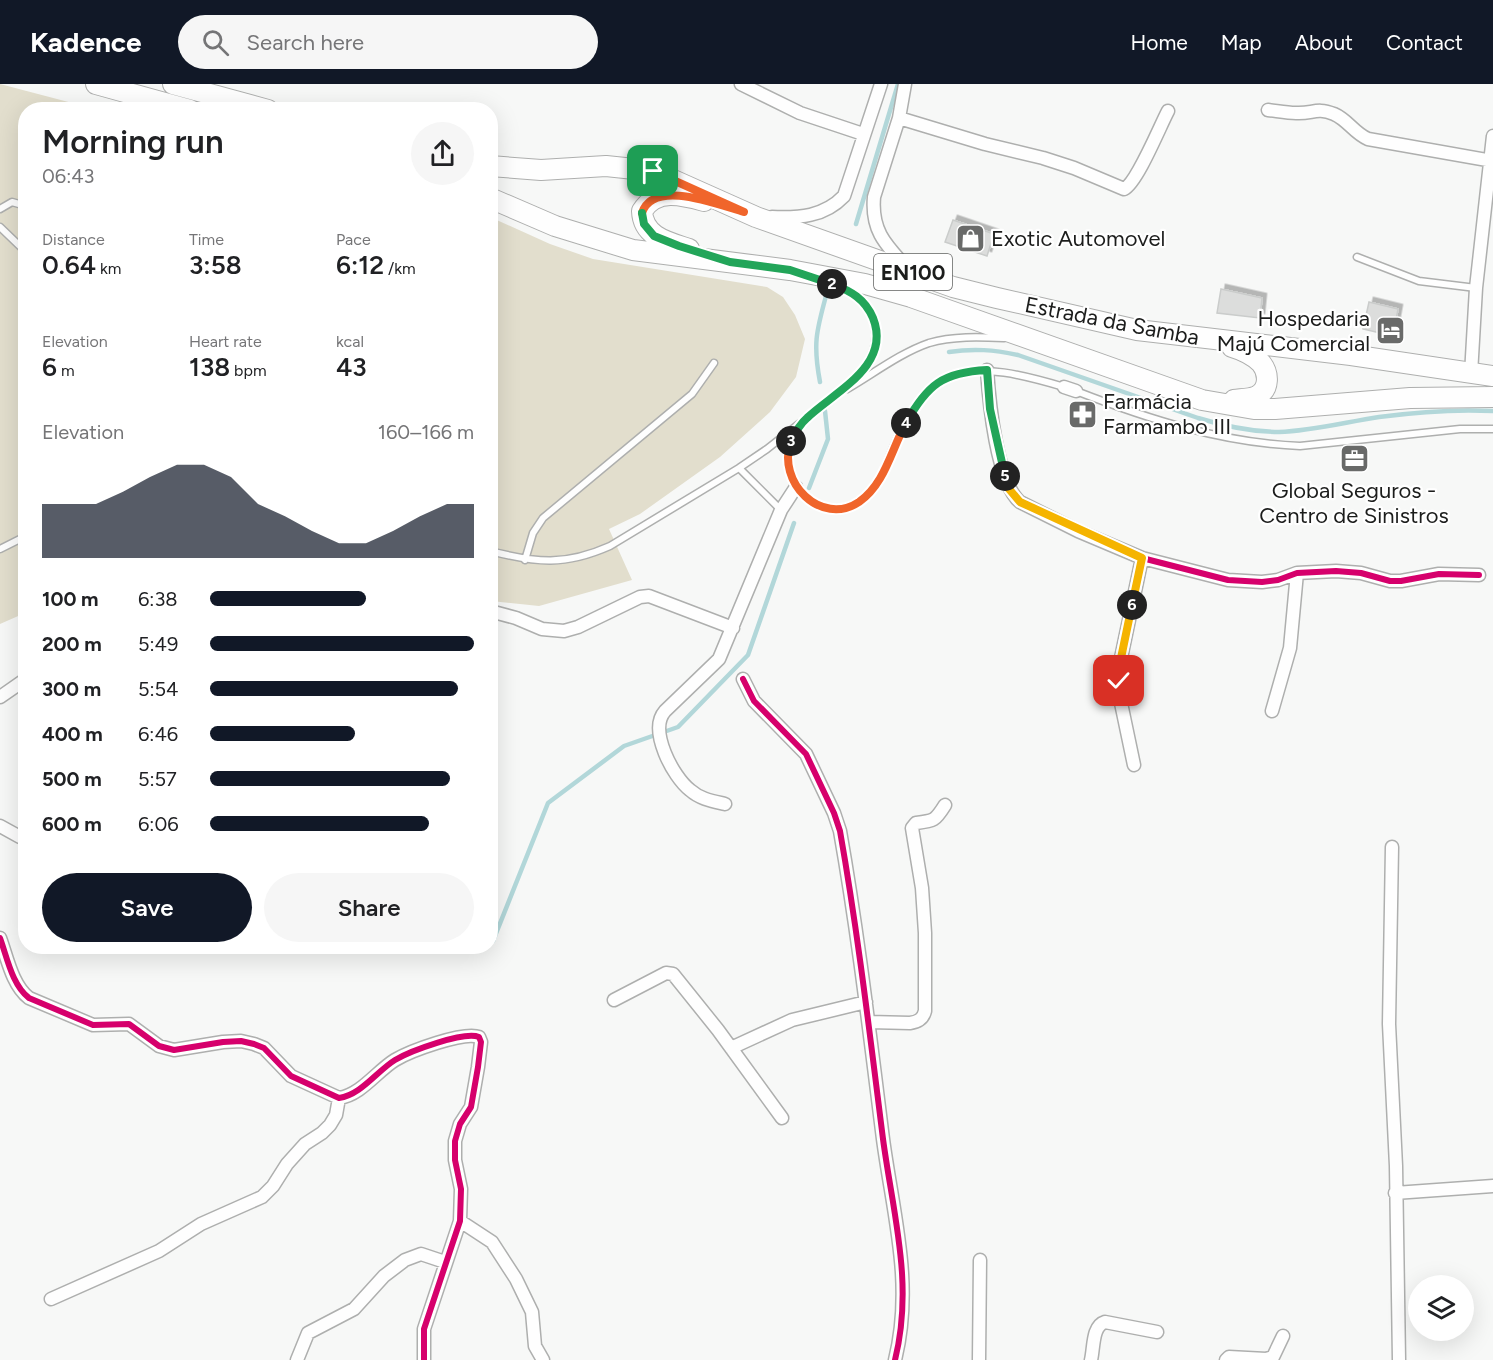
<!DOCTYPE html>
<html lang="en">
<head>
<meta charset="utf-8">
<style>
  body { margin:0; font-family:Figtree,sans-serif; background:#f6f6f6; color:#202124; height:100vh; display:flex; flex-direction:column; font-size:22px; white-space:nowrap }
  * { box-sizing:border-box; margin:0 }
  p { font-size:20px; color:#757577 }
  .icon { flex:none; width:33px; height:33px; fill:none; stroke:currentColor; stroke-width:2; stroke-linecap:round; stroke-linejoin:round }
  .map { position:relative; flex:1; overflow:hidden }
  .drawer { position:absolute; left:18px; top:18px; width:480px; height:852px; display:flex; flex-direction:column; background:#fff; border-radius:24px; box-shadow:0 6px 24px #0002 }
  .drawer>* { flex:none }
  .fabs { position:absolute; left:1408px; top:1191px; display:grid; gap:12px }
  .fabs a { display:grid; place-items:center; width:66px; height:66px; border-radius:50%; background:#fff; box-shadow:0 6px 24px #0002; font-size:30px }
  .pin { position:absolute; display:grid; place-items:center; width:51px; height:51px; color:#fff; margin:-26px; border-radius:12px; box-shadow:0 3px 9px #0006 }
  .km { position:absolute; width:30px; height:30px; margin:-15px; border-radius:50%; background:#222; color:#fff; font-size:16px; line-height:30px; text-align:center }
  .round { display:grid; place-items:center; flex:none; width:63px; height:63px; border-radius:32px; background:#f6f6f6 }
  .overview { display:flex; align-items:center; justify-content:space-between; height:102px; padding:0 24px }
  h1 { font-size:33px; font-weight:600; line-height:45px }
  .metrics { display:grid; grid-template-columns:repeat(3,1fr); gap:9px; height:102px; padding:6px 24px }
  .metrics div { display:grid; align-content:center }
  .metrics b { font-size:26px; font-weight:600 }
  .metrics small { font-size:16px; font-weight:400 }
  .metrics p { font-size:16px }
  .chart { height:168px; padding:12px 24px }
  .chart p { display:flex; justify-content:space-between }
  .chart svg { width:100%; height:108px; margin-top:6px; fill:#111827; opacity:.7 }
  .primary-button { display:flex; gap:12px; margin-top:auto; padding:12px 24px }
  .primary-button a { flex:1; height:69px; border-radius:36px; background:#111827; color:#fff; font-size:24px; font-weight:600; line-height:69px; text-align:center }
  .primary-button a+a { background:#f6f6f6; color:#202124 }
  ul { padding:0 24px; list-style:none; font-size:20px }
  li { display:grid; grid-template-columns:96px 72px 1fr; align-items:center; height:45px }
  li i { height:15px; border-radius:8px; background:#111827 }
  header { display:flex; align-items:center; gap:36px; box-sizing:border-box; height:84px; padding:0 30px; background:#111827; color:#fff }
  header strong { font-size:28px }
  nav { display:flex; gap:33px; margin-inline-start:auto; font-size:21px }
  .search { width:420px; height:54px; background:#f6f6f6; display:flex; align-items:center; gap:15px; box-sizing:border-box; padding:0 21px; border-radius:33px; color:#757577; font-size:22px }
  .map>svg:first-child { display:block }
  .green { fill:#e2decd }
  .lines { fill:none; stroke-linecap:round; stroke-linejoin:round }
  .stream { stroke:#b2d7d9; stroke-width:4.5 }
  .building { fill:#dcdddc; stroke:#cacccb; stroke-width:1.5; filter:url(#shadow) }
  .lane-casing { stroke:#aeafae; stroke-width:9 }
  .street-casing { stroke:#aeafae; stroke-width:15 }
  .primary-casing { stroke:#aeafae; stroke-width:22 }
  .lane { stroke:#fefefe; stroke-width:6 }
  .street { stroke:#fefefe; stroke-width:12 }
  .primary { stroke:#fefefe; stroke-width:20 }
  .cycleway-casing { stroke:#fff; stroke-width:10 }
  .cycleway { stroke:#d6006c; stroke-width:6 }
  .split-1-casing { stroke:#fff; stroke-width:12 }
  .split-2-casing { stroke:#fff; stroke-width:12 }
  .split-3-casing { stroke:#fff; stroke-width:12 }
  .split-4-casing { stroke:#fff; stroke-width:12 }
  .split-5-casing { stroke:#fff; stroke-width:12 }
  .split-6-casing { stroke:#fff; stroke-width:12 }
  .split-7-casing { stroke:#fff; stroke-width:12 }
  .split-1 { stroke:#f0652b; stroke-width:8 }
  .split-2 { stroke:#22a559; stroke-width:8 }
  .split-3 { stroke:#22a559; stroke-width:8 }
  .split-4 { stroke:#f0652b; stroke-width:8 }
  .split-5 { stroke:#22a559; stroke-width:8 }
  .split-6 { stroke:#f5b400; stroke-width:8 }
  .split-7 { stroke:#f5b400; stroke-width:8 }
  .labels { text-anchor:middle; dominant-baseline:central; stroke-width:4.5; stroke-linejoin:round; paint-order:stroke }
  .shield { fill:#fff; stroke:#606160; stroke-width:1.5 }
  .shield-label { font-size:21px; font-weight:bold; fill:#1c1d1c }
  .poi-label { font-size:22px; fill:#1c1d1c; stroke:#fff; text-anchor:start }
  .street-label { font-size:22px; fill:#1c1d1c; stroke:#fff }
</style>
</head>
<body>
<header>
<strong>Kadence</strong>
<div class="search"><svg class="icon" aria-label="search" viewBox="0 0 24 24"><circle cx="10" cy="10" r="6"/><path d="M15 15l6 6"/></svg>Search here</div>
<nav><a>Home</a><a>Map</a><a>About</a><a>Contact</a></nav>
</header>
<div class="map">
<svg width="1493" height="1276" viewBox="0 0 1493 1276">
  <defs>
    <filter id="shadow"><feDropShadow dx="4.5" dy="-4.5" stdDeviation="0" flood-color="#0004"/></filter>
  </defs>
  <rect width="100%" height="100%" fill="#f7f8f7"/>
  <path class="green" d="M0 0 95 25 26 26 25 529 0 540Z
    M490 133 550 160 593 175 767 203 783 213 795 231 805 255 796 293 770 328 720 373 640 430 609 445 632 496 539 522 491 517Z"/>
  <g class="lines">
    <path class="stream" d="M856 140 898 0
      M949 268C974 264 994 266 1018 271L1198 334C1224 342 1251 348 1279 348 1312 347 1346 338 1379 333 1416 328 1455 325 1493 327
      M820 298C813 261 816 248 826 212
      M809 404 828 355 825 327
      M493 857 548 719 624 662 678 643 748 571 794 439"/>
  </g>
  <path class="building" d="M953 136 994 150 987 172 945 158Z
    M1221 205 1262 214 1260 234 1217 229Z
    M1369 218 1398 225 1393 252 1363 245Z"/>
  <g class="lines">
    <defs>
      <path id="lane" d="M0 125 12 118 26 122
        M0 143 26 168
        M1357 173 1419 197 1476 204
        M844 204C857 210 867 220 872 233 889 277 843 305 813 329 803 337 791 351 788 365 782 399 815 434 849 422 873 414 882 392 890 371 929 274 973 276 1064 303
        M847 305C873 290 900 269 929 259 953 252 979 253 1004 254
        M1076 307C1148 335 1222 359 1300 362L1460 345H1493
        M739 384 781 426
        M0 465 26 452
        M490 467C537 479 565 482 610 462L739 384 767 365 800 339
        M525 476 533 449 543 434 692 310 714 279"/>
      <path id="street" d="M741 0 800 29 863 50
        M905 0 899 34 874 113C871 147 886 161 907 184
        M1268 26C1277 27 1287 29 1296 29 1313 30 1316 23 1334 30 1348 36 1354 49 1368 55L1493 77
        M899 34 985 60 1043 74 1074 84 1124 105C1137 99 1160 42 1168 27
        M772 133C799 134 824 133 844 112L881 0
        M987 286C989 317 997 399 1020 418L1078 447 1142 474 1228 496 1262 498 1278 496 1297 489 1336 487 1361 489 1390 497H1401L1439 490 1479 491
        M1471 290 1476 204 1493 52
        M1064 303 1076 307
        M490 527 516 534 542 545 564 547 578 543 640 513 649 512 733 544
        M743 595 754 617 806 670 834 729 840 747C858 849 870 952 883 1055 893 1130 914 1200 895 1276
        M0 613 26 595
        M1272 627 1290 564 1297 489
        M1134 681 1121 619 1119 597 1121 574 1142 474
        M725 720C712 717 700 715 690 706 673 693 648 646 665 627L719 575 781 426 796 403
        M0 742 20 753
        M1392 763 1389 940 1396 1082 1399 1276
        M0 854C7 873 12 901 29 914L93 941 129 940 159 962 174 966 223 958 241 957 254 960 264 964 291 992 339 1014C361 1011 377 987 395 976 410 967 464 947 479 953L481 958 478 983 471 1023 460 1040 455 1057V1076L461 1105 460 1137 424 1245V1276
        M614 916 666 889 673 890 718 946 782 1034
        M869 938 910 939C918 938 923 935 925 927V849L922 804 912 744 916 739C934 737 935 737 945 721
        M731 964 792 936 866 918
        M1395 1109 1493 1102
        M460 1137 492 1158 516 1195 532 1228 535 1262 543 1276
        M51 1215 159 1167 201 1140 262 1113 273 1102 287 1080 305 1060 322 1049 330 1041 336 1031 339 1014
        M297 1276 308 1249 354 1225 384 1192 405 1176 421 1170 445 1178
        M979 1276 980 1176
        M1091 1276C1094 1264 1092 1242 1105 1238L1157 1248
        M1226 1276 1229 1273 1266 1275 1273 1273 1283 1252"/>
      <path id="primary" d="M96 0 190 26
        M173 0 268 26
        M490 82 541 86 606 82 653 87 756 133 953 203 997 214 1137 246 1351 271 1493 292
        M490 114 555 142 633 166 790 186 865 200 911 213 1202 316 1254 325H1275L1410 314 1493 313
        M689 165C668 158 643 153 642 127 656 104 682 111 704 117
        M1232 263C1242 266 1253 271 1261 279 1269 289 1270 305 1257 312 1251 315 1241 315 1234 316"/>
    </defs>
    <use href="#lane" class="lane-casing"/>
    <use href="#street" class="street-casing"/>
    <use href="#primary" class="primary-casing"/>
    <use href="#lane" class="lane"/>
    <use href="#street" class="street"/>
    <use href="#primary" class="primary"/>
    <defs>
      <path id="cycleway" d="M987 286C989 317 997 399 1020 418L1078 447 1142 474 1228 496 1262 498 1278 496 1297 489 1336 487 1361 489 1390 497H1401L1439 490 1479 491
        M743 595 754 617 806 670 834 729 840 747C858 849 870 952 883 1055 893 1130 914 1200 895 1276
        M0 854C7 873 12 901 29 914L93 941 129 940 159 962 174 966 223 958 241 957 254 960 264 964 291 992 339 1014C361 1011 377 987 395 976 410 967 464 947 479 953L481 958 478 983 471 1023 460 1040 455 1057V1076L461 1105 460 1137 424 1245V1276"/>
    </defs>
    <use href="#cycleway" class="cycleway-casing"/>
    <use href="#cycleway" class="cycleway"/>
  </g>
  <g class="lines">
    <defs>
      <path id="split-1" d="M642 129C653 94 719 121 744 128L653 87"/>
      <path id="split-2" d="M642 129 644 140 654 152 679 162 730 178 790 186 832 200"/>
      <path id="split-3" d="M791 357C795 349 800 340 807 334 834 308 892 282 873 234 865 215 851 207 832 200"/>
      <path id="split-4" d="M791 357C776 398 821 443 859 418 885 400 891 366 906 339"/>
      <path id="split-5" d="M906 339C927 301 943 288 987 286L990 325 1005 392"/>
      <path id="split-6" d="M1005 392 1009 405 1020 418 1142 474 1132 521"/>
      <path id="split-7" d="M1119 597 1121 574 1132 521"/>
    </defs>
    <use href="#split-1" class="split-1-casing"/>
    <use href="#split-2" class="split-2-casing"/>
    <use href="#split-3" class="split-3-casing"/>
    <use href="#split-4" class="split-4-casing"/>
    <use href="#split-5" class="split-5-casing"/>
    <use href="#split-6" class="split-6-casing"/>
    <use href="#split-7" class="split-7-casing"/>
    <use href="#split-1" class="split-1"/>
    <use href="#split-2" class="split-2"/>
    <use href="#split-3" class="split-3"/>
    <use href="#split-4" class="split-4"/>
    <use href="#split-5" class="split-5"/>
    <use href="#split-6" class="split-6"/>
    <use href="#split-7" class="split-7"/>
  </g>
  <defs>
    <symbol id="shop-square" viewBox="-11 -11 22 22"><rect x="-9" y="-9" width="18" height="18" rx="4" fill="#696a69" stroke="#fff"/><path d="M-5-2.5h2.3a2.7 3.5 0 0 1 5.4 0H5L5.5 6h-11ZM-1.5-2.5h3a1.5 2.3 0 0 0-3 0Z" fill="#fff"/></symbol>
    <symbol id="hotel-square" viewBox="-11 -11 22 22"><rect x="-9" y="-9" width="18" height="18" rx="4" fill="#696a69" stroke="#fff"/><path d="M-6-4.5h1.5V1H6V5H4.5V3h-9V5H-6ZM-4 0a1.8 1.8 0 1 1 3.6 0ZM.5 0V-2.5h3Q6-2.5 6 0Z" fill="#fff"/></symbol>
    <symbol id="pharmacy-square" viewBox="-11 -11 22 22"><rect x="-9" y="-9" width="18" height="18" rx="4" fill="#696a69" stroke="#fff"/><path d="M-2-6h4v4h4v4h-4v4h-4v-4h-4v-4h4Z" fill="#fff"/></symbol>
    <symbol id="office-square" viewBox="-11 -11 22 22"><rect x="-9" y="-9" width="18" height="18" rx="4" fill="#696a69" stroke="#fff"/><path d="M-6-3h4V-5.5h4V-3h4V5H-6ZM-1-4.5V-3h2v-1.5ZM-6 0V1H6V0Z" fill="#fff"/></symbol>
  </defs>
  <g fill-rule="evenodd">
    <use href="#shop-square" x="954" y="138" width="33" height="33"/>
    <use href="#hotel-square" x="1374" y="230" width="33" height="33"/>
    <use href="#pharmacy-square" x="1066" y="314" width="33" height="33"/>
    <use href="#office-square" x="1338" y="358" width="33" height="33"/>
  </g>
  <g class="labels">
    <rect class="shield" x="874" y="170" width="78" height="36" rx="4.5"/>
    <g class="shield-label">
      <text x="913" y="188">EN100</text>
    </g>
    <g class="poi-label">
      <text x="991" y="154">Exotic Automovel</text>
      <text x="1370" y="234" text-anchor="end">Hospedaria<tspan x="1370" dy="25">Majú Comercial</tspan></text>
      <text x="1103" y="317">Farmácia<tspan x="1103" dy="25">Farmambo III</tspan></text>
      <text x="1354" y="406" text-anchor="middle">Global Seguros -<tspan x="1354" dy="25">Centro de Sinistros</tspan></text>
    </g>
    <g class="street-label">
      <text transform="translate(1112 237) rotate(11)">Estrada da Samba</text>
    </g>
  </g>
</svg>
<div class="fabs">
<a><svg class="icon" aria-label="layers" viewBox="0 0 24 24"><path d="M12 4l9 5-9 5-9-5zM3 14l9 5 9-5"/></svg></a>
</div>
<div class="pin" style="left:653px;top:87px;background:#1e9e55"><svg class="icon" aria-label="arrive" viewBox="0 0 24 24"><path d="M6 21V4h12l-3 4 3 4H6"/></svg></div>
<div class="pin" style="left:1119px;top:597px;background:#d93025"><svg class="icon" aria-label="check" viewBox="0 0 24 24"><path d="M5 12l5 5 9-10"/></svg></div>
<b class="km" style="left:832px;top:200px">2</b>
<b class="km" style="left:791px;top:357px">3</b>
<b class="km" style="left:906px;top:339px">4</b>
<b class="km" style="left:1005px;top:392px">5</b>
<b class="km" style="left:1132px;top:521px">6</b>
<section class="drawer">
<div class="overview"><div><h1>Morning run</h1><p>06:43</p></div><a class="round"><svg class="icon" aria-label="share" viewBox="0 0 24 24"><path d="M12 15V3M7 8l5-5 5 5M5 13v7h14v-7"/></svg></a></div>
<div class="metrics">
<div><p>Distance</p><b>0.64<small> km</small></b></div>
<div><p>Time</p><b>3:58</b></div>
<div><p>Pace</p><b>6:12<small> /km</small></b></div>
</div>
<div class="metrics">
<div><p>Elevation</p><b>6<small> m</small></b></div>
<div><p>Heart rate</p><b>138<small> bpm</small></b></div>
<div><p>kcal</p><b>43</b></div>
</div>
<div class="chart"><p><span>Elevation</span>160–166 m</p>
<svg viewBox="0 0 160 44" preserveAspectRatio="none"><path d="M0 44V22L10 22L20 22L30 17L40 11L50 6L60 6L70 11L80 22L90 27L100 33L110 38L120 38L130 33L140 27L150 22L160 22V44z"/></svg>
</div>
<ul>
<li><b>100 m</b>6:38<i style="width:59%"></i></li>
<li><b>200 m</b>5:49<i style="width:100%"></i></li>
<li><b>300 m</b>5:54<i style="width:94%"></i></li>
<li><b>400 m</b>6:46<i style="width:55%"></i></li>
<li><b>500 m</b>5:57<i style="width:91%"></i></li>
<li><b>600 m</b>6:06<i style="width:83%"></i></li>
</ul>
<div class="primary-button"><a>Save</a><a>Share</a></div>
</section>
</div>
</body>
</html>
